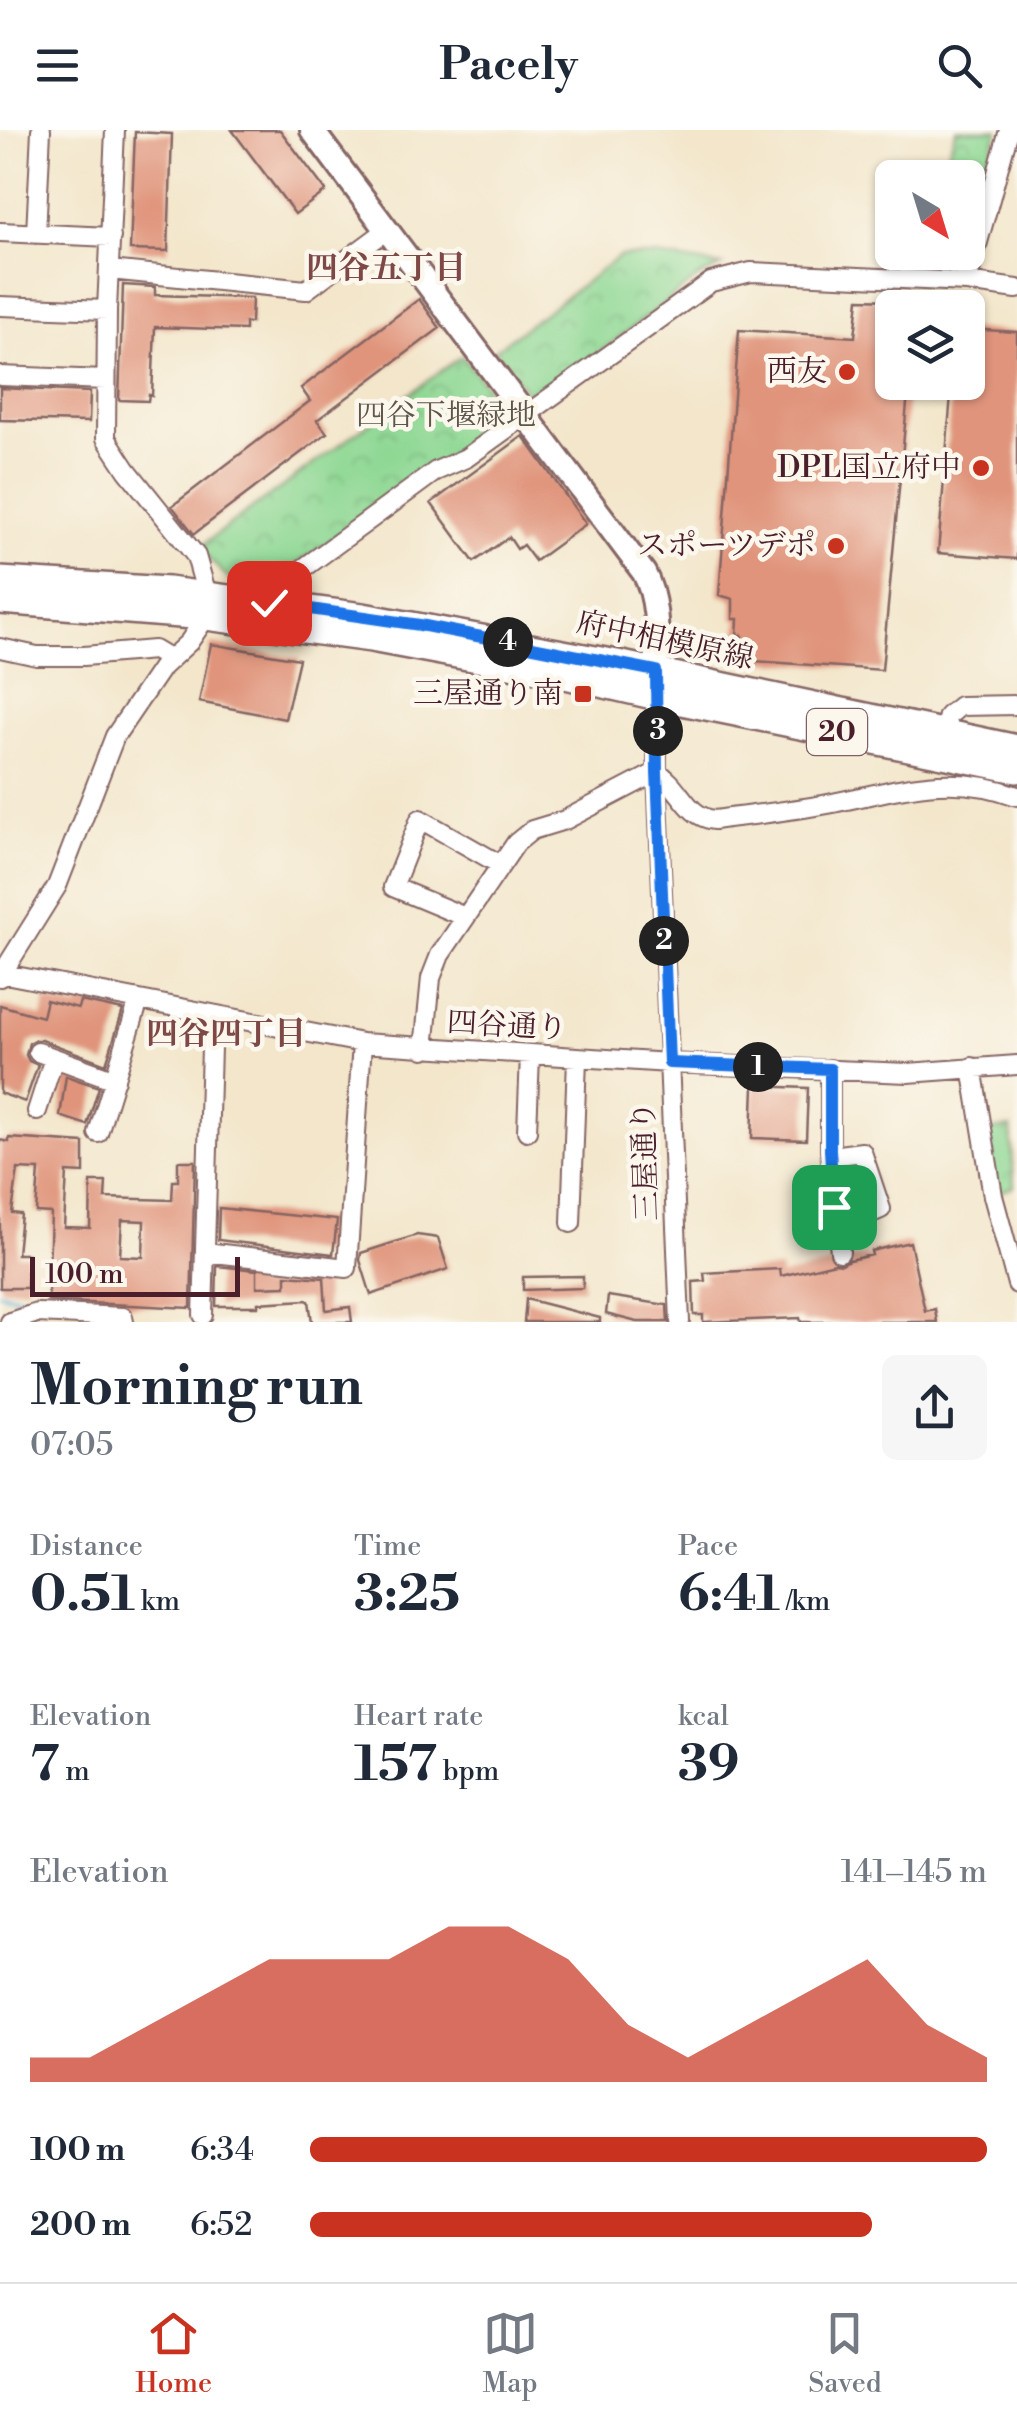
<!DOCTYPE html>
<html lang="en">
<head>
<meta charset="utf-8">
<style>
  body { margin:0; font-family:"Libre Bodoni","Noto Serif JP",serif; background:#f6f6f7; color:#1f2937; height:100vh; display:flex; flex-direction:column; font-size:38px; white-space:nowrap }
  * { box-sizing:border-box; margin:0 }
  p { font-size:32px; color:#747a83 }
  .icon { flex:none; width:55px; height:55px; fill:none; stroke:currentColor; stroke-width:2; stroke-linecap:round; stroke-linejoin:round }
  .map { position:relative; height:1192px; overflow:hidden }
  .drawer { display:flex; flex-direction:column; background:#fff; flex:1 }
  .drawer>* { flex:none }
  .needle { width:65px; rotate:142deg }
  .controls { position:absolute; left:875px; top:30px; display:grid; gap:20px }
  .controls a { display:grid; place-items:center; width:110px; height:110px; border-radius:15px; background:#fff; box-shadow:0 2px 8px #0004; font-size:50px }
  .scale { position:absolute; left:30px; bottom:25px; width:210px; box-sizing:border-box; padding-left:10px; border:5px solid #4a1f2b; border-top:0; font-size:28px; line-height:35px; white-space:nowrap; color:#4a1f2b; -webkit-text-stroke:8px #fbf7ec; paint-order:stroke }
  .pin { position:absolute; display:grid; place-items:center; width:85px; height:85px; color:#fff; margin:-42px; border-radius:20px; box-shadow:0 5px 15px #0006 }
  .km { position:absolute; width:50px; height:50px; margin:-25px; border-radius:50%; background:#222; color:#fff; font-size:28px; line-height:50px; text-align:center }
  .round { display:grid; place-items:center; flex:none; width:105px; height:105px; border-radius:15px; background:#f6f6f7 }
  .overview { display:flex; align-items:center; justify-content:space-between; height:170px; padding:0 30px }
  h1 { font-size:55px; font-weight:800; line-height:75px }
  .figures { display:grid; grid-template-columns:repeat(3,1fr); gap:15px; height:170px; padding:10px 30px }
  .figures div { display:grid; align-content:center }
  .figures b { font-size:50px; font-weight:800 }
  .figures small { font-size:28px; font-weight:400 }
  .figures p { font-size:28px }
  .chart { height:280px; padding:20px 30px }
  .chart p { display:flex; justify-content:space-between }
  .chart svg { width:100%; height:180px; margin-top:10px; fill:#c8321e; opacity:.7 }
  ul { padding:0 30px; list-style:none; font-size:32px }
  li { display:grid; grid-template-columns:160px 120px 1fr; align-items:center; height:75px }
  li i { height:25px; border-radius:12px; background:#c8321e }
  header { display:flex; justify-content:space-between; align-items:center; height:130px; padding:0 30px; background:#fff; font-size:45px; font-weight:800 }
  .dock { display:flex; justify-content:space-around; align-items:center; height:140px; border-top:2px solid #e0e1e3; background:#fff; font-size:28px; color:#747a83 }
  .dock a { display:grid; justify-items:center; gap:5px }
  .dock .on { color:#c8321e }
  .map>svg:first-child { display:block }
  .park { fill:url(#park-crowns); stroke:#6c7c60; stroke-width:2.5 }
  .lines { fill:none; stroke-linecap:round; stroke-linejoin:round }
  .stream { stroke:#58afd5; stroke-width:4 }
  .building { fill:#e0947b; fill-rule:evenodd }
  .street-casing { stroke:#856563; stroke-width:22 }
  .secondary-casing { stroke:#856563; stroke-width:28 }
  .primary-casing { stroke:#856563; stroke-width:30 }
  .street { stroke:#fff; stroke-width:18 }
  .secondary { stroke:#fff; stroke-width:22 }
  .primary { stroke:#fff; stroke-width:25 }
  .route-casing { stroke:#fff; stroke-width:20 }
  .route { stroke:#1a73e8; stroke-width:12 }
  .poi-dot { fill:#c8321e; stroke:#fbf7ec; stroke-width:4 }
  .labels { text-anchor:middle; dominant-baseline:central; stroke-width:9; stroke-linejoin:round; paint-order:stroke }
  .shield { fill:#fbf7ec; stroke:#7f6065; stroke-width:2.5 }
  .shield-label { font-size:28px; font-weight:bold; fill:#4a1f2b }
  .poi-label { font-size:30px; fill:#4a1f2b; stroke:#fbf7ec; text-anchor:end }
  .park-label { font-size:30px; fill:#5f564a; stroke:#fbf7ec }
  .street-label { font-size:30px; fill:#4a1f2b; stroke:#fbf7ec }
  .neighbourhood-label { font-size:32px; font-weight:bold; fill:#7e4847; stroke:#fbf7ec }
</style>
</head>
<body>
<header><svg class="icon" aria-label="menu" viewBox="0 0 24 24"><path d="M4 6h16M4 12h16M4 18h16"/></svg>Pacely<svg class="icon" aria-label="search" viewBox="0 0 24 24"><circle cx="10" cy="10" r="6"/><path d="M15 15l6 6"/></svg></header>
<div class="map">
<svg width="1017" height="1192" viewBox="0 0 1017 1192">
  <defs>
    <pattern id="park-crowns" width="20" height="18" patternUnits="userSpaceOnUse" patternTransform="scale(2.5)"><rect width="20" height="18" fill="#8fd894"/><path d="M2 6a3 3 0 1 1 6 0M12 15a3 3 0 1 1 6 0" fill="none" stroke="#7db980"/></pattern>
  </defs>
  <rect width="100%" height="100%" fill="#fbf7ec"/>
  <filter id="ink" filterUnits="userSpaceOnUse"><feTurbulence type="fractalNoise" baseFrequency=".01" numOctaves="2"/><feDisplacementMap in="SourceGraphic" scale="20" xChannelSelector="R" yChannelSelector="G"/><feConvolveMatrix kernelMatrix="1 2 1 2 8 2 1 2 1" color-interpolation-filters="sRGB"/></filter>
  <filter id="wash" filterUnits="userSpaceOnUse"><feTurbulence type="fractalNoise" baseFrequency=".0048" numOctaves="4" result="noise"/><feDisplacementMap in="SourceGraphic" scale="40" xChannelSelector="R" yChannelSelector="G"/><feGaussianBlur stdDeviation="2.25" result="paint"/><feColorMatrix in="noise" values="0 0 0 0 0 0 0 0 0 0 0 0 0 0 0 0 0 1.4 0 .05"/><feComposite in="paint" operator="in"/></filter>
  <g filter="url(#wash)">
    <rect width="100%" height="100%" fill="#f3e6cb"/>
    <path class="park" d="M956 0H998L968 96V48L940 47Z
      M620 126H657L722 136 699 147 534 272 495 220Z
      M462 226 511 287 292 437C279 440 267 443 264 458L235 455 203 423 202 415Z
      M1011 998 1014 1057 994 1064 984 1001Z"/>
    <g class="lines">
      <path class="stream" d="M0 1163 29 1169"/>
    </g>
    <g id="blocks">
      <path class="building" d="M232 0H280L326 61 295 84Z
        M135 2 172 4 168 121 130 120Z
        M123 155 155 157V165L252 168 251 193H245V200L155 197 152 266 149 265 148 271 119 270Z
        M419 169 440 198 317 290 327 303 194 404 172 376 310 271 301 258Z
        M859 169 892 170V252H909L882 540 741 530 742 505 737 506 738 489H733V469L719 465 739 200 855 207Z
        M968 199 1017 202V429L938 423 952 252H968Z
        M0 258 90 262 89 292 0 290Z
        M523 306 586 394 535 431 523 415 517 419 509 407 474 432 431 373Z
        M211 514 299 529 285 589 199 572Z
        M46 870 78 878 80 871 123 880 106 934 42 910H35L29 913 26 925 29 931 38 935 25 972 0 963V875L42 887Z
        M66 946 99 957 87 995 60 986Z
        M754 956 808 958 806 1010 752 1008Z
        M9 1008 84 1013V1043L67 1042 64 1097 90 1098 91 1052H106L105 1068 172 1070 173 1051H178V1031H195L191 1178 48 1171 51 1083 36 1082 39 1040 18 1039 12 1083 21 1084 17 1124H28L27 1158H0V1010L9 1012ZM122 1090 144 1091 143 1127 120 1126Z
        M219 1078 337 1090 333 1124 218 1110Z
        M417 1105 438 1108 448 1139 371 1165 360 1130 361 1123Z
        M910 1112 925 1181 935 1179 937 1192H801L800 1188 703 1192V1185H694L693 1152 705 1151 704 1143 780 1139 781 1146 835 1133 842 1134 849 1130 872 1125 871 1121Z
        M217 1136 257 1140V1157L286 1156V1145L324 1148 326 1180 350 1177 352 1192H312L309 1171 306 1170 258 1173V1176H216Z
        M583 1146V1158L523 1160V1147Z
        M608 1166 667 1175 668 1192H637L606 1184Z
        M526 1169 600 1188V1192H524Z"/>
    </g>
  </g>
  <g filter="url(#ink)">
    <use href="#blocks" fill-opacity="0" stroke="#856563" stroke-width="2.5"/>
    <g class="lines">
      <defs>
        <path id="street" d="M0 102 111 107
          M36 104 41 0
          M110 140 306 160 387 100
          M967 152 1009 0
          M0 176 107 180
          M0 246 106 250
          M269 473C274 456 277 445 297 443L436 341 466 328 711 152 751 142 967 152 1017 159
          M0 518 37 526H84L154 520 169 529
          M657 567V642L680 1192
          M941 613 948 586 960 576 1017 575
          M465 787 393 757 420 689 501 735
          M0 843 362 913 669 933 908 943 1017 935
          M0 847 57 756 115 606 162 537 189 512 206 487 207 465 196 426 127 340 106 308 107 180 115 0
          M424 919 431 848 440 825 516 713 532 700 565 690 657 642C680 655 686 687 714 690 752 685 790 681 828 674 895 661 949 640 1017 666
          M38 922 115 950
          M972 937 993 1066 1017 1154
          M830 939V1020L840 1122
          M37 981 54 928
          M527 1001 530 925
          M98 1003 139 870
          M831 1026 862 1022 881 1079 837 1098
          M571 1093 577 928
          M205 1122 347 1138 362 913
          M203 1185 212 884
          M10 1192 37 1183 123 1187 124 1192"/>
        <path id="secondary" d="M312 0 644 443C662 477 655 521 657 558"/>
        <path id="primary" d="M0 450 168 460 363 486 617 533 1017 618
          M0 471 206 487 371 509 548 542 657 567 1017 640"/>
      </defs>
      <use href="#street" class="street-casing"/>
      <use href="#secondary" class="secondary-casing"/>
      <use href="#primary" class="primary-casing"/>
      <use href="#street" class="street"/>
      <use href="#secondary" class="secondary"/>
      <use href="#primary" class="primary"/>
    </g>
  </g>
  <g class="lines" filter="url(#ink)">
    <defs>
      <path id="route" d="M269 473 420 495 656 541 657 642 669 933 830 939V1020L834 1077"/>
    </defs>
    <use href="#route" class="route-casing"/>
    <use href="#route" class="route"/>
  </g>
  <g class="poi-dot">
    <circle cx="847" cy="242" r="10"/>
    <circle cx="981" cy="338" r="10"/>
    <circle cx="836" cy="416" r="10"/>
    <rect x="573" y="554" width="20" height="20" rx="5"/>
  </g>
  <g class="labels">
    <rect class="shield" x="807" y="579" width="60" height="46" rx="8"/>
    <g class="shield-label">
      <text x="837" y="602">20</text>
    </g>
    <g class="poi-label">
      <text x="827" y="242">西友</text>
      <text x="961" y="338">DPL国立府中</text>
      <text x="816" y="416">スポーツデポ</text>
      <text x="563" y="564">三屋通り南</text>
    </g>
    <g class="park-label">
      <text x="446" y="286">四谷下堰緑地</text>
    </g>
    <g class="street-label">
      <text transform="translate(665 511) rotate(12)">府中相模原線</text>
      <text transform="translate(507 896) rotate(3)">四谷通り</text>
      <text transform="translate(646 1031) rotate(-92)">三屋通り</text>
    </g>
    <g class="neighbourhood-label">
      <text x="386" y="138">四谷五丁目</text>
      <text x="226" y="904">四谷四丁目</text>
    </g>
  </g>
</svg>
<div class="controls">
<a><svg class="needle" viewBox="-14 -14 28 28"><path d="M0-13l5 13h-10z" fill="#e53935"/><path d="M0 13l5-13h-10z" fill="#747a83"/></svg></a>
<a><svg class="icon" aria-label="layers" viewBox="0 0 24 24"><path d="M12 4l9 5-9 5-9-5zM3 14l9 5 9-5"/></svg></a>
</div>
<div class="scale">100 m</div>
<div class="pin" style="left:834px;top:1077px;background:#1e9e55"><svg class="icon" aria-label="arrive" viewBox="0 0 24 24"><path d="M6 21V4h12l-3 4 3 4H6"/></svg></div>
<div class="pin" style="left:269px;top:473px;background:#d93025"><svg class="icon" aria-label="check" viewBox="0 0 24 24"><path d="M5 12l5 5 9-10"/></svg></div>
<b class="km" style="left:758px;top:937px">1</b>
<b class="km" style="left:664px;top:811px">2</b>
<b class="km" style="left:658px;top:601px">3</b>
<b class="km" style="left:508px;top:512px">4</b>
</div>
<section class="drawer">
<div class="overview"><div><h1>Morning run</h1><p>07:05</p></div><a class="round"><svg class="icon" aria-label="share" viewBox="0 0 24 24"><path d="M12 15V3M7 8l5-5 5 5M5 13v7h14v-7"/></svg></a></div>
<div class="figures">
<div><p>Distance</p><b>0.51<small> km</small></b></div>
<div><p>Time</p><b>3:25</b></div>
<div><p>Pace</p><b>6:41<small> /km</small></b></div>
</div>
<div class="figures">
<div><p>Elevation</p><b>7<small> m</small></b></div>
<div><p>Heart rate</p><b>157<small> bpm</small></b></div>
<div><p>kcal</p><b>39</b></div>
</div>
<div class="chart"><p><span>Elevation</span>141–145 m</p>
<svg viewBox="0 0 160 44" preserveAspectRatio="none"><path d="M0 44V38L10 38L20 30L30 22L40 14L50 14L60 14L70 6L80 6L90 14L100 30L110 38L120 30L130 22L140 14L150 30L160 38V44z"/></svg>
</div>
<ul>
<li><b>100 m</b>6:34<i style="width:100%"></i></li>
<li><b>200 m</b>6:52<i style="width:83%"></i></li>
</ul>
</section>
<nav class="dock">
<a class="on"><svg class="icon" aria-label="home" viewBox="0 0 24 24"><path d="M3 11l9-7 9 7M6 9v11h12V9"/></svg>Home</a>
<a><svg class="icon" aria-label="map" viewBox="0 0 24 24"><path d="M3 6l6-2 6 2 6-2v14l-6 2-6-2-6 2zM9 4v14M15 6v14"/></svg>Map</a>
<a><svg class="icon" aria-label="saved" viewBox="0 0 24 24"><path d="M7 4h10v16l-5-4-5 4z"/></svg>Saved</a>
</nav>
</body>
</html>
